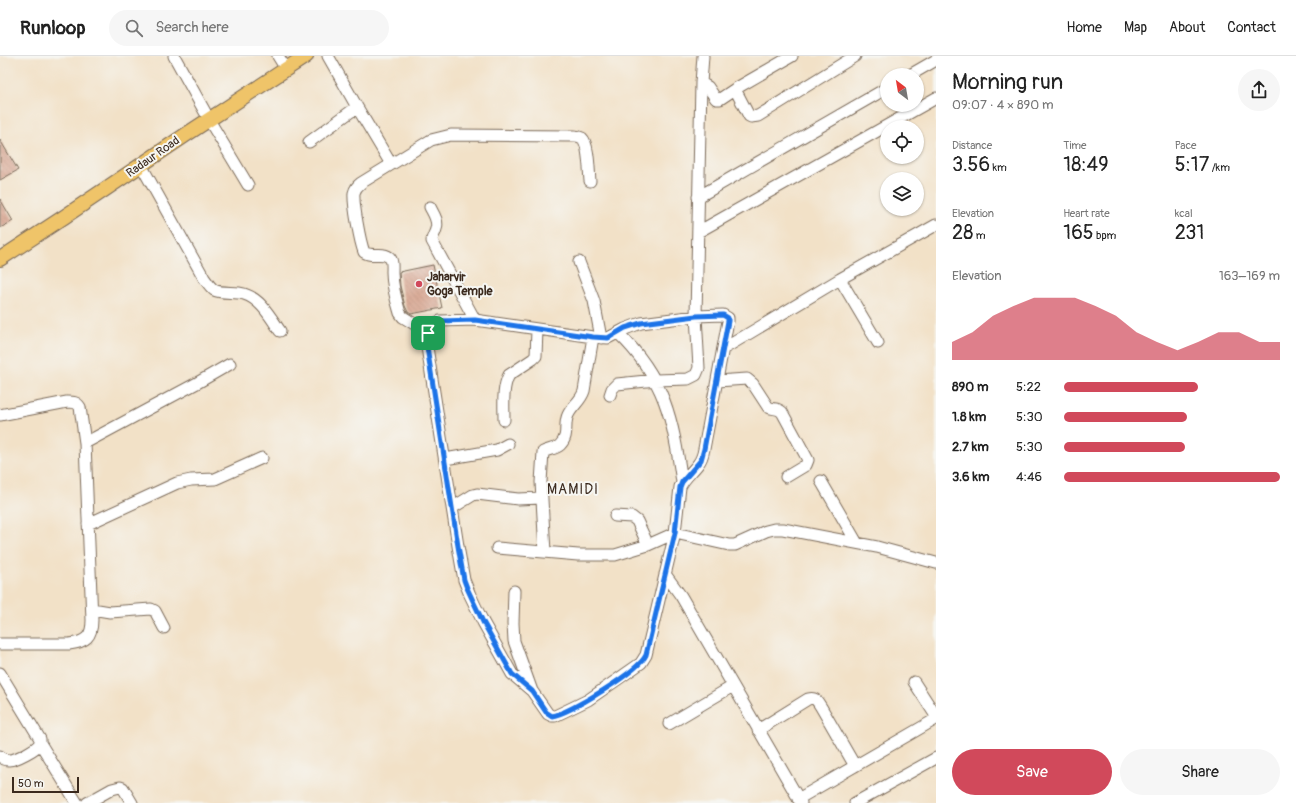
<!DOCTYPE html>
<html lang="en">
<head>
<meta charset="utf-8">
<style>
  body { margin:0; font-family:Pangolin,sans-serif; background:#f6f6f6; color:#222; height:100vh; display:flex; flex-direction:column; font-size:15px; white-space:nowrap }
  * { box-sizing:border-box; margin:0 }
  p { font-size:13px; color:#767676 }
  .icon { flex:none; width:22px; height:22px; fill:none; stroke:currentColor; stroke-width:2; stroke-linecap:round; stroke-linejoin:round }
  .map { position:relative; flex:1; overflow:hidden }
  .details { display:flex; flex-direction:column; background:#fff; width:360px }
  .details>* { flex:none }
  .needle { width:26px; rotate:329deg }
  .fabs { position:absolute; left:880px; top:12px; display:grid; gap:8px }
  .fabs a { display:grid; place-items:center; width:44px; height:44px; border-radius:50%; background:#fff; box-shadow:0 1px 3px #0004; font-size:20px }
  .scale { position:absolute; left:12px; bottom:10px; width:67px; box-sizing:border-box; padding-left:4px; border:2px solid #3b2a1e; border-top:0; font-size:11px; line-height:14px; white-space:nowrap; color:#3b2a1e; -webkit-text-stroke:3px #f6f6f2; paint-order:stroke }
  .pin { position:absolute; display:grid; place-items:center; width:34px; height:34px; color:#fff; margin:-17px; border-radius:8px; box-shadow:0 2px 6px #0006 }
  .round { display:grid; place-items:center; flex:none; width:42px; height:42px; border-radius:21px; background:#f6f6f6 }
  .head { display:flex; align-items:center; justify-content:space-between; height:68px; padding:0 16px }
  h1 { font-size:22px; font-weight:600; line-height:30px }
  .metrics { display:grid; grid-template-columns:repeat(3,1fr); gap:6px; height:68px; padding:4px 16px }
  .metrics div { display:grid; align-content:center }
  .metrics b { font-size:20px; font-weight:600 }
  .metrics small { font-size:11px; font-weight:400 }
  .metrics p { font-size:11px }
  .chart { height:112px; padding:8px 16px }
  .chart p { display:flex; justify-content:space-between }
  .chart svg { width:100%; height:72px; margin-top:4px; fill:#d1495b; opacity:.7 }
  .cta { display:flex; gap:8px; margin-top:auto; padding:8px 16px }
  .cta a { flex:1; height:46px; border-radius:24px; background:#d1495b; color:#fff; font-size:16px; font-weight:600; line-height:46px; text-align:center }
  .cta a+a { background:#f6f6f6; color:#222 }
  ul { padding:0 16px; list-style:none; font-size:13px }
  li { display:grid; grid-template-columns:64px 48px 1fr; align-items:center; height:30px }
  li i { height:10px; border-radius:5px; background:#d1495b }
  header { display:flex; align-items:center; gap:24px; box-sizing:border-box; height:56px; padding:0 20px; background:#fff; border-bottom:1px solid #e0e0e0 }
  header strong { font-size:19px }
  nav { display:flex; gap:22px; margin-inline-start:auto; font-size:14px }
  .search { width:280px; height:36px; background:#f6f6f6; display:flex; align-items:center; gap:10px; box-sizing:border-box; padding:0 14px; border-radius:22px; color:#767676; font-size:15px }
  main { display:flex; flex:1; min-height:0 }
  .map>svg:first-child { display:block }
  .building { fill:url(#building-back-hatch) }
  .lines { fill:none; stroke-linecap:round; stroke-linejoin:round }
  .minor-casing { stroke:#7b6a59; stroke-width:13 }
  .major-casing { stroke:#7b6a59; stroke-width:16 }
  .minor { stroke:#fff; stroke-width:11 }
  .major { stroke:#efc469; stroke-width:14 }
  .route-casing { stroke:#fff; stroke-width:8 }
  .route { stroke:#1a73e8; stroke-width:5 }
  .poi-dot { fill:#d1495b; stroke:#f6f6f2; stroke-width:1.5 }
  .labels { text-anchor:middle; dominant-baseline:central; stroke-width:4; stroke-linejoin:round; paint-order:stroke }
  .street-label { font-size:12px; fill:#3b2a1e; stroke:#f6f6f2 }
  .poi-label { font-size:12px; font-weight:bold; fill:#3b2a1e; stroke:#f6f6f2; text-anchor:start }
  .quarter-label { font-size:14px; letter-spacing:1px; fill:#3b2a1e; stroke:#f6f6f2 }
</style>
</head>
<body>
<header>
<strong>Runloop</strong>
<div class="search"><svg class="icon" aria-label="search" viewBox="0 0 24 24"><circle cx="10" cy="10" r="6"/><path d="M15 15l6 6"/></svg>Search here</div>
<nav><a>Home</a><a>Map</a><a>About</a><a>Contact</a></nav>
</header>
<main>
<div class="map">
<svg width="936" height="747" viewBox="0 0 936 747">
  <defs>
    <pattern id="building-back-hatch" width="6" height="6" patternUnits="userSpaceOnUse"><rect width="6" height="6" fill="#d49c85"/><path d="M-1 5l2 2M0 0l6 6M5-1l2 2" fill="none" stroke="#ad7f6c"/></pattern>
  </defs>
  <rect width="100%" height="100%" fill="#f6f6f2"/>
  <filter id="ink" filterUnits="userSpaceOnUse"><feTurbulence type="fractalNoise" baseFrequency=".025" numOctaves="2"/><feDisplacementMap in="SourceGraphic" scale="8" xChannelSelector="R" yChannelSelector="G"/><feConvolveMatrix kernelMatrix="1 2 1 2 8 2 1 2 1" color-interpolation-filters="sRGB"/></filter>
  <filter id="wash" filterUnits="userSpaceOnUse"><feTurbulence type="fractalNoise" baseFrequency=".012" numOctaves="4" result="noise"/><feDisplacementMap in="SourceGraphic" scale="16" xChannelSelector="R" yChannelSelector="G"/><feGaussianBlur stdDeviation="0.9" result="paint"/><feColorMatrix in="noise" values="0 0 0 0 0 0 0 0 0 0 0 0 0 0 0 0 0 1.4 0 .05"/><feComposite in="paint" operator="in"/></filter>
  <g filter="url(#wash)">
    <rect width="100%" height="100%" fill="#f2e1c7"/>
    <g id="blocks">
      <path class="building" d="M0 84 18 114 0 124Z
        M0 143 13 165 0 172Z
        M433 209 442 252 411 258 408 256 405 250 400 230 399 216Z"/>
    </g>
  </g>
  <g filter="url(#ink)">
    <use href="#blocks" fill-opacity="0" stroke="#7b6a59" stroke-width="1"/>
    <g class="lines">
      <defs>
        <path id="minor" d="M174 0 205 56
          M278 0 283 8
          M328 0 357 51 391 108
          M910 19 936 4
          M701 27 708 31 716 43H720L735 33 792 0
          M735 33 749 60 751 61 758 60 855 0
          M209 64 248 129
          M309 86 357 51
          M141 109 204 222C207 226 210 231 214 234 221 238 236 235 244 238 261 243 271 262 280 275
          M698 141 887 32
          M430 151C433 157 439 165 436 173 435 178 432 180 432 185L475 264
          M698 176 936 42
          M579 206 594 245 601 282
          M840 223 878 287
          M429 277 403 261 400 257C396 244 392 229 392 216 392 211 393 204 389 201 382 195 372 202 364 196 360 186 353 148 354 137 355 133 357 130 361 127L431 84 451 79 575 80C578 80 580 81 582 82 589 88 589 116 590 125
          M618 277C665 322 673 364 682 426
          M723 293 840 223 936 169
          M717 325 747 323 753 328 768 351C773 354 777 351 782 356L808 404 806 409 786 421
          M610 339 612 333 617 328 656 324 688 323 696 319 699 312 696 260 701 27 703 0
          M0 359 67 346C73 346 77 346 80 351L85 387 92 564C92 581 86 586 69 588H0
          M504 364C504 350 502 332 509 319L533 303 536 300 537 274
          M85 387 197 327 230 308
          M445 403 497 394 508 388
          M821 425 857 487
          M452 452 473 439 477 438 518 443 542 442
          M615 460 632 461 637 465 648 489
          M88 468 177 427 191 424 215 423 262 402
          M497 492 578 499H615L648 489 675 477 729 489H735L766 475 774 473H783L877 491 936 507
          M545 496 541 426 543 396C548 393 556 393 560 389 570 379 563 369 568 359 572 350 581 345 584 335L593 281
          M665 518 681 540 801 747
          M514 535 513 567 514 585 532 635 548 658 552 660H555L588 644 641 607 646 599 675 477 680 431C684 422 692 416 698 408 701 404 703 399 704 393L728 265V262L723 259 696 260 641 267 625 273 608 282 593 281 475 264 440 265 431 271 429 277 427 291 458 490 464 524 470 539 483 566 512 618 532 635
          M92 553 110 556 151 553 155 555 164 572
          M0 617 40 683V687C37 693 16 704 9 704 5 704 3 703 0 700
          M914 626 936 660
          M669 668 733 630
          M758 674 808 643C816 641 817 645 821 651L855 710
          M40 687 77 747
          M798 743 936 663
          M87 747 112 733 120 731 123 732 132 747
          M855 747 936 702"/>
        <path id="major" d="M0 203 64 161 187 78 306 0"/>
      </defs>
      <use href="#minor" class="minor-casing"/>
      <use href="#major" class="major-casing"/>
      <use href="#minor" class="minor"/>
      <use href="#major" class="major"/>
    </g>
  </g>
  <g class="lines" filter="url(#ink)">
    <defs>
      <path id="route" d="M723 259 728 262V265L704 393 701 404 682 426 680 431 675 477 646 599C639 615 570 657 552 660L546 656 532 635 512 618 483 566 467 532 464 524 458 490 430 310 427 291 428 277 431 271 440 265 475 264 593 281 608 282 625 272 641 267 696 260Z"/>
    </defs>
    <use href="#route" class="route-casing"/>
    <use href="#route" class="route"/>
  </g>
  <circle class="poi-dot" cx="419" cy="228" r="4"/>
  <g class="labels">
    <g class="street-label">
      <text transform="translate(153 101) rotate(-35)">Radaur Road</text>
    </g>
    <g class="poi-label">
      <text x="427" y="221">Jaharvir<tspan x="427" dy="14">Goga Temple</tspan></text>
    </g>
    <g class="quarter-label">
      <text x="573" y="433">MAMIDI</text>
    </g>
  </g>
</svg>
<div class="fabs">
<a><svg class="needle" viewBox="-14 -14 28 28"><path d="M0-13l5 13h-10z" fill="#e53935"/><path d="M0 13l5-13h-10z" fill="#767676"/></svg></a>
<a><svg class="icon" aria-label="locate" viewBox="0 0 24 24"><circle cx="12" cy="12" r="6"/><path d="M12 2v4M12 18v4M2 12h4M18 12h4"/></svg></a>
<a><svg class="icon" aria-label="layers" viewBox="0 0 24 24"><path d="M12 4l9 5-9 5-9-5zM3 14l9 5 9-5"/></svg></a>
</div>
<div class="scale">50 m</div>
<div class="pin" style="left:428px;top:277px;background:#1e9e55"><svg class="icon" aria-label="arrive" viewBox="0 0 24 24"><path d="M6 21V4h12l-3 4 3 4H6"/></svg></div>
</div>
<section class="details">
<div class="head"><div><h1>Morning run</h1><p>09:07 · 4 × 890 m</p></div><a class="round"><svg class="icon" aria-label="share" viewBox="0 0 24 24"><path d="M12 15V3M7 8l5-5 5 5M5 13v7h14v-7"/></svg></a></div>
<div class="metrics">
<div><p>Distance</p><b>3.56<small> km</small></b></div>
<div><p>Time</p><b>18:49</b></div>
<div><p>Pace</p><b>5:17<small> /km</small></b></div>
</div>
<div class="metrics">
<div><p>Elevation</p><b>28<small> m</small></b></div>
<div><p>Heart rate</p><b>165<small> bpm</small></b></div>
<div><p>kcal</p><b>231</b></div>
</div>
<div class="chart"><p><span>Elevation</span>163–169 m</p>
<svg viewBox="0 0 160 44" preserveAspectRatio="none"><path d="M0 44V33L10 27L20 17L30 11L40 6L50 6L60 6L70 11L80 17L90 27L100 33L110 38L120 33L130 27L140 27L150 33L160 33V44z"/></svg>
</div>
<ul>
<li><b>890 m</b>5:22<i style="width:62%"></i></li>
<li><b>1.8 km</b>5:30<i style="width:57%"></i></li>
<li><b>2.7 km</b>5:30<i style="width:56%"></i></li>
<li><b>3.6 km</b>4:46<i style="width:100%"></i></li>
</ul>
<div class="cta"><a>Save</a><a>Share</a></div>
</section>
</main>
</body>
</html>
